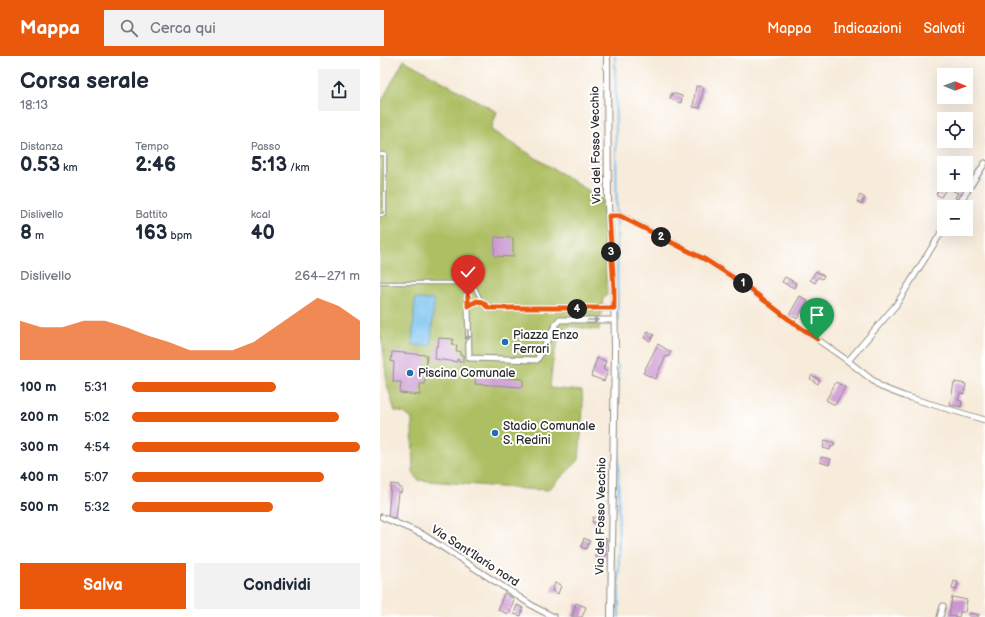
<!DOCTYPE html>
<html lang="it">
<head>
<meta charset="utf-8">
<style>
  body { margin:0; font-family:"Balsamiq Sans",sans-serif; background:#f2f2f3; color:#1f2937; height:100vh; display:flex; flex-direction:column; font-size:15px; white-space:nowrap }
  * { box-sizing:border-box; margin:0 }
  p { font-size:13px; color:#747a83 }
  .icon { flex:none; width:22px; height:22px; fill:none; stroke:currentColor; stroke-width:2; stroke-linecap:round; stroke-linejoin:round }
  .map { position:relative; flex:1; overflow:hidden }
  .panel { display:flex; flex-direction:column; background:#fff; width:380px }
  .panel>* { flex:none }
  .needle { width:26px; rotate:91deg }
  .tools { position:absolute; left:557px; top:12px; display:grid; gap:8px }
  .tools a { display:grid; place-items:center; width:36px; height:36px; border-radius:0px; background:#fff; box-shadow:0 4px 16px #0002; font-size:20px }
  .pin { position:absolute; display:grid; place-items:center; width:34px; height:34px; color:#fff; margin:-41px -17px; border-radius:50% 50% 50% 0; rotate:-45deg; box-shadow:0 0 4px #0007 }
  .pin .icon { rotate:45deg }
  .km { position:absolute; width:20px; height:20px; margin:-10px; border-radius:50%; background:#222; color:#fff; font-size:11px; line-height:20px; text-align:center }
  .round { display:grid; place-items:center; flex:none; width:42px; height:42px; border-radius:0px; background:#f2f2f3 }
  .summary { display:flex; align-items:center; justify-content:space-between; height:68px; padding:0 20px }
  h1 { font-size:22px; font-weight:700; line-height:30px }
  .stats { display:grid; grid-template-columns:repeat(3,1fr); gap:6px; height:68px; padding:4px 20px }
  .stats div { display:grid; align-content:center }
  .stats b { font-size:20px; font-weight:700 }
  .stats small { font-size:11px; font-weight:400 }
  .stats p { font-size:11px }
  .chart { height:112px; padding:8px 20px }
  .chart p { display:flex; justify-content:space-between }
  .chart svg { width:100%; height:72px; margin-top:4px; fill:#ea580c; opacity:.7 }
  .button { display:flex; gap:8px; margin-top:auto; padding:8px 20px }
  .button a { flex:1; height:46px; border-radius:0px; background:#ea580c; color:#fff; font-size:16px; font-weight:700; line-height:46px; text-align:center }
  .button a+a { background:#f2f2f3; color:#1f2937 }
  ul { padding:0 20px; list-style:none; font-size:13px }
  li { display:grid; grid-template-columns:64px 48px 1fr; align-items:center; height:30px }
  li i { height:10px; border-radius:5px; background:#ea580c }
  header { display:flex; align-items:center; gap:24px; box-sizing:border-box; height:56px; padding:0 20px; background:#ea580c; color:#fff }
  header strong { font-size:19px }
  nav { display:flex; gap:22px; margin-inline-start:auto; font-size:14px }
  .search { width:280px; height:36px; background:#f2f2f3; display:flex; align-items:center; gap:10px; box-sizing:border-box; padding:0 14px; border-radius:0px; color:#747a83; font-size:15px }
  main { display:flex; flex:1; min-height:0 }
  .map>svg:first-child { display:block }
  .green { fill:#adbf63; stroke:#6c7547 }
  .water { fill:#76c0ef; stroke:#50768d }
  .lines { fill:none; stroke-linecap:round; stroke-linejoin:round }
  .stream { stroke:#76c0ef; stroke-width:2 }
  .building { fill:#cb96d1 }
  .service-casing { stroke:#918b82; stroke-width:4.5 }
  .minor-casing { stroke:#918b82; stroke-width:7 }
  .tertiary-casing { stroke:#918b82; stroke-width:8 }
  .service { stroke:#fff; stroke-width:2.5 }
  .minor { stroke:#fff; stroke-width:5 }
  .tertiary { stroke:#fff; stroke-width:6 }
  .oneway { fill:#a0a0a0 }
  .route-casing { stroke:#fff; stroke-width:8 }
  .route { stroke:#ea580c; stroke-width:5 }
  .poi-dot { fill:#1f6fb2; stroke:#fff; stroke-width:1.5 }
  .labels { text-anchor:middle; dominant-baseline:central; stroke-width:4; stroke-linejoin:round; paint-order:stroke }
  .street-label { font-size:12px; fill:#2b2b2b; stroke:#fff }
  .poi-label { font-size:12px; fill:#2b2b2b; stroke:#fff; text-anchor:start }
</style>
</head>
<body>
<header>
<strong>Mappa</strong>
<div class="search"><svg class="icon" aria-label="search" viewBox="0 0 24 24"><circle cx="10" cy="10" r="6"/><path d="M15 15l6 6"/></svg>Cerca qui</div>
<nav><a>Mappa</a><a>Indicazioni</a><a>Salvati</a></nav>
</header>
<main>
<section class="panel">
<div class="summary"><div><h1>Corsa serale</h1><p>18:13</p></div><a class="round"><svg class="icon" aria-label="share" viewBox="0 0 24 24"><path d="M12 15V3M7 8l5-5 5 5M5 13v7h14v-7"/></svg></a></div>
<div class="stats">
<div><p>Distanza</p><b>0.53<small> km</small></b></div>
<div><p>Tempo</p><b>2:46</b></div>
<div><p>Passo</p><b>5:13<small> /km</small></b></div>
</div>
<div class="stats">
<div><p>Dislivello</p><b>8<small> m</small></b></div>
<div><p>Battito</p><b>163<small> bpm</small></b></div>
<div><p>kcal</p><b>40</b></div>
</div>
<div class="chart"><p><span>Dislivello</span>264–271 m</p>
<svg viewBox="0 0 160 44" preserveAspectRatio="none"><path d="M0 44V20L10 24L20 24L30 20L40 20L50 24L60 29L70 33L80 38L90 38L100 38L110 33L120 24L130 15L140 6L150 11L160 20V44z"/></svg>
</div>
<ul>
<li><b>100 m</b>5:31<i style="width:63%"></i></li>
<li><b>200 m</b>5:02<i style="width:91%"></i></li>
<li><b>300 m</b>4:54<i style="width:100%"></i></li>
<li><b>400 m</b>5:07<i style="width:84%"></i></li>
<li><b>500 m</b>5:32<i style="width:62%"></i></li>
</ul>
<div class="button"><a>Salva</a><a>Condividi</a></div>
</section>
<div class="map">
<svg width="605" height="561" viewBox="0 0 605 561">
  <rect width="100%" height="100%" fill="#fff"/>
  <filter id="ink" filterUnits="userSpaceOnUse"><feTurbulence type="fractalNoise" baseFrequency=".025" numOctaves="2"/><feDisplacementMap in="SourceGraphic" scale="8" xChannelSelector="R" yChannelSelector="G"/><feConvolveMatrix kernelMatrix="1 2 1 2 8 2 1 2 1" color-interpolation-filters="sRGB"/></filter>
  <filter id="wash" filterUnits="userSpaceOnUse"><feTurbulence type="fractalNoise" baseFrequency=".012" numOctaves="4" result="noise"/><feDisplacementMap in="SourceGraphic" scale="16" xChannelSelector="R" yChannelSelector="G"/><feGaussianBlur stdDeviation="0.9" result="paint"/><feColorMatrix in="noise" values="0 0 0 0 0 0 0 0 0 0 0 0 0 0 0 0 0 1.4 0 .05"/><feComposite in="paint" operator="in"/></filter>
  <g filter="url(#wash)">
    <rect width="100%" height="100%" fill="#f7ebda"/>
    <path class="green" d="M24 4 117 56 111 74 222 143 227 239 223 243 219 274 188 270C173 286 172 312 170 332L202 335 203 352 199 404 168 434 145 433 38 424 33 417 32 363 24 357 15 355 7 329 3 290 0 279V48Z"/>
    <path class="water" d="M35 243 54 244 51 290 32 289Z"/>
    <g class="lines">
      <path class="stream" d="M235 0 238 265
        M238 309 239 561"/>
    </g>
    <g id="blocks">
      <path class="building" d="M316 30 324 31 320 52 313 51Z
        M292 37 302 40 301 47 290 43Z
        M586 116 591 118 589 123 591 124 579 144 575 142 578 137 573 135 576 129H586Z
        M561 130 566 133 561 141 556 138Z
        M480 139 485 142 482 148 477 146Z
        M115 181 133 182V201L114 200Z
        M436 215 444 220 442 223 438 221 435 227 430 224Z
        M405 221 416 227 414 232 402 226Z
        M420 240 428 245 417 263 409 259Z
        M268 275 274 279 270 285 264 282Z
        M59 282 73 283 72 289H77L76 295H80V299H83V306H79V304L77 303V306L55 303 56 290H58Z
        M278 288 291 296 288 301 286 300 275 323 263 317Z
        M12 296 47 299 45 328H40V339L20 337 21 326H13L14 306 11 305Z
        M217 302 226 305 223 313 228 315 224 325 211 320Z
        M432 319 440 324 438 328 430 323Z
        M96 320 143 323V331L95 328Z
        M456 326 465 331 455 349 446 344Z
        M574 326 586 328 584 338 580 337 578 344 582 345 581 351 570 349Z
        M445 384 455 387 453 391 451 390 450 394 443 392Z
        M441 401 451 403 449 409 440 406Z
        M11 428 19 429V432H22L21 437H18L15 462 8 461Z
        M213 461 223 463V468L212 466Z
        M204 482 210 485 206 493 201 491Z
        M222 482 227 483 224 492 226 493 225 503 215 500Z
        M574 525 578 526 576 534 572 533Z
        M175 527 181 529 178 538 172 535Z
        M124 537 134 543 129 558 118 554Z
        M572 541 587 544 585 556H580L579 561 569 560Z
        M196 547 206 551 202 561H192Z
        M137 549 143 552 141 560 134 558Z
        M590 557 599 559 598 561H589Z"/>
    </g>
  </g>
  <g filter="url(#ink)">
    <use href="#blocks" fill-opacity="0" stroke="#918b82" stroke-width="1"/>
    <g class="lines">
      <defs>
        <path id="service" d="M0 98H5V159H0
          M0 227H90L94 230 102 246
          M79 227C89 234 88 239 88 250"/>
        <path id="minor" d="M577 151 605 107
          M229 160H240L247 163 326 204 362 227 407 262 468 305 501 331 524 340 605 364
          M234 252H109L102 246 97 245 88 250 89 302 157 304C165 291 170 276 179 264H234
          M468 305 516 249 564 172
          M2 461 42 478 156 552 174 561
          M560 561 563 550"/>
        <path id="tertiary" d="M227 0 228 150 234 233 235 294 231 561"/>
      </defs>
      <use href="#service" class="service-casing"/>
      <use href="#minor" class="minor-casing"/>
      <use href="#tertiary" class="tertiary-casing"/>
      <use href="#service" class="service"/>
      <use href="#minor" class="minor"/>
      <use href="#tertiary" class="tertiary"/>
    </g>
    <defs><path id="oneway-solid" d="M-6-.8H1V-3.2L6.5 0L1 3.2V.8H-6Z"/></defs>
    <g class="oneway">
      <use href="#oneway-solid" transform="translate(213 264)"/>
      <use href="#oneway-solid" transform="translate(88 279) rotate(88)"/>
    </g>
  </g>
  <g class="lines" filter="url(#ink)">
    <defs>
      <path id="route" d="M88 240V250L97 245 102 246 109 252H234V233L229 160H240L326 204 362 227 407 262 437 283"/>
    </defs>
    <use href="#route" class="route-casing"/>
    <use href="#route" class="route"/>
  </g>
  <g class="poi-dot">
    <circle cx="125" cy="286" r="4"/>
    <circle cx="30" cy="317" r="4"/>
    <circle cx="115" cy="377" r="4"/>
  </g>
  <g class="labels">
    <g class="street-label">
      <text transform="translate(216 89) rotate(-91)">Via del Fosso Vecchio</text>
      <text transform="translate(221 460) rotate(-89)">Via del Fosso Vecchio</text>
      <text transform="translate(95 500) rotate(33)">Via Sant'Ilario nord</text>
    </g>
    <g class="poi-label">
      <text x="133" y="279">Piazza Enzo<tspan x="133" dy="14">Ferrari</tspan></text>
      <text x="38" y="317">Piscina Comunale</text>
      <text x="123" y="370">Stadio Comunale<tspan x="123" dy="14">S. Redini</tspan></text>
    </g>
  </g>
</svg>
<div class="tools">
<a><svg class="needle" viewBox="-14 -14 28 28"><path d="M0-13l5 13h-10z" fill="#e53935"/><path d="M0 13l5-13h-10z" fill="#747a83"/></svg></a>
<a><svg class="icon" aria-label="locate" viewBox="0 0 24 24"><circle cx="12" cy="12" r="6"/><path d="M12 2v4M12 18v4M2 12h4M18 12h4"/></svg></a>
<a>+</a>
<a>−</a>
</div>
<div class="pin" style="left:437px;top:283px;background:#1e9e55"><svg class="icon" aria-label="arrive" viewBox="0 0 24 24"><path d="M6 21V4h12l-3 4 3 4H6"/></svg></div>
<div class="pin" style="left:88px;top:240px;background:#d93025"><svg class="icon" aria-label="check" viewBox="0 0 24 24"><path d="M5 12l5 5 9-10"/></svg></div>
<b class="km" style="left:363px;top:227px">1</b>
<b class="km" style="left:281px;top:181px">2</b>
<b class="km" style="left:231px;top:196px">3</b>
<b class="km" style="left:197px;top:253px">4</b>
</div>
</main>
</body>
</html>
